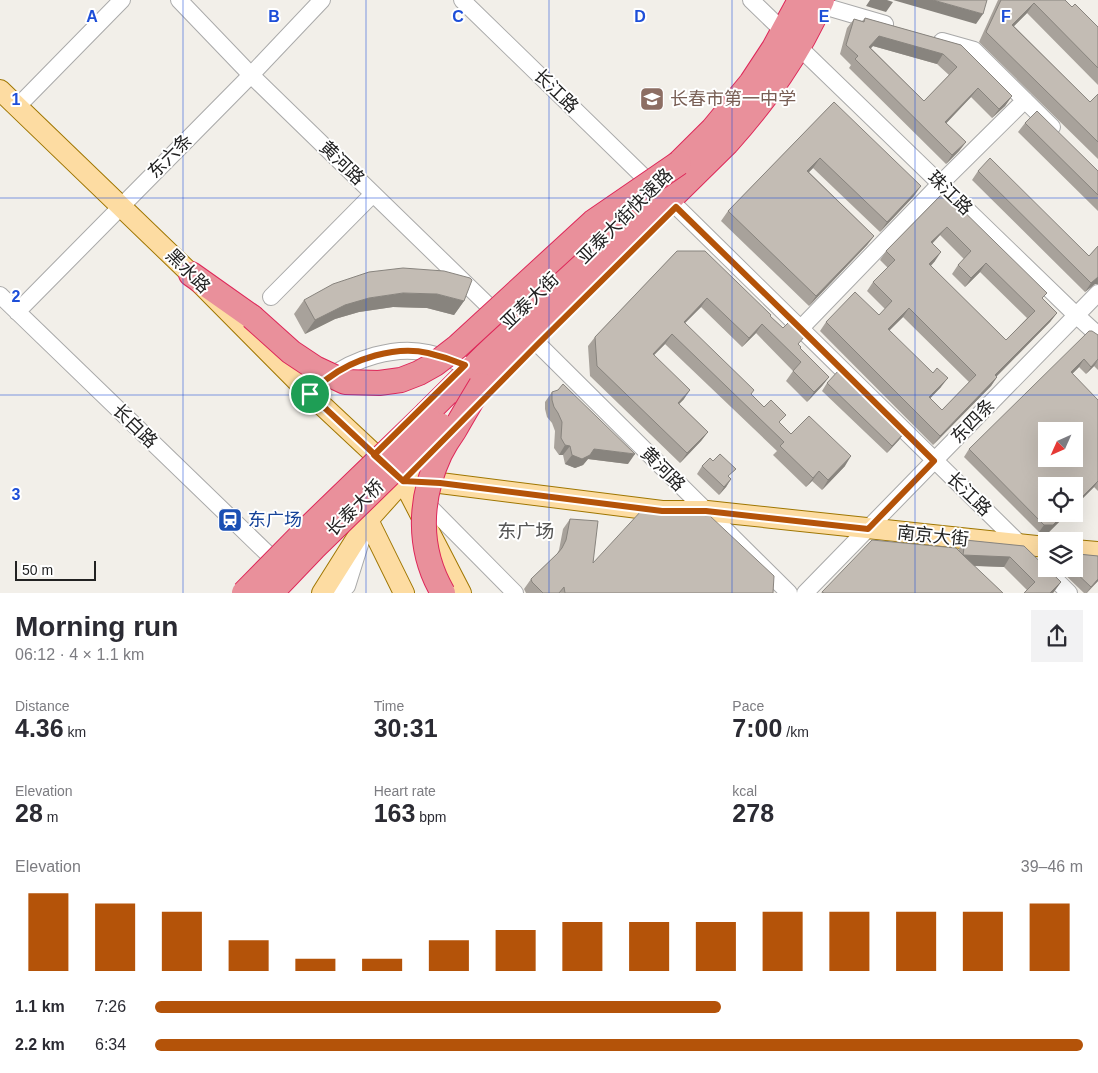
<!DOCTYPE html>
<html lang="en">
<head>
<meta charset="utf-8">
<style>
  body { margin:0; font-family:Helvetica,"Noto Sans SC",sans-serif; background:#f2f2f3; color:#2b2b33; height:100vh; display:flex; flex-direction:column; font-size:19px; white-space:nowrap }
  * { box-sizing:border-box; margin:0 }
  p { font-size:16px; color:#7c7c81 }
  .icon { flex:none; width:28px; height:28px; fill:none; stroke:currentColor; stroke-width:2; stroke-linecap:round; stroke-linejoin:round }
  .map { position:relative; height:593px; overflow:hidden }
  .details { display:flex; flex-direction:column; background:#fff; flex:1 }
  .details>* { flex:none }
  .needle { width:32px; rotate:225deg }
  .buttons { position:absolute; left:1038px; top:422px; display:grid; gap:10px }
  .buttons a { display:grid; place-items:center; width:45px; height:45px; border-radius:0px; background:#fff; box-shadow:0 5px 20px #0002; font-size:25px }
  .scale { position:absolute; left:15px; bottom:12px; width:81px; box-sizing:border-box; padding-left:5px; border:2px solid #222; border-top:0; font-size:14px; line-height:18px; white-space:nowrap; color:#222; -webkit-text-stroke:4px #fff; paint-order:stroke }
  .pin { position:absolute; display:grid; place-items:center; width:42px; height:42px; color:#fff; margin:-21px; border:2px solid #fff; border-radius:50%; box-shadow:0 1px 5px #0007 }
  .round { display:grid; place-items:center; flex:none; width:52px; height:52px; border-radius:0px; background:#f2f2f3 }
  .head { display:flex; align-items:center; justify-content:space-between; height:85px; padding:0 15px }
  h1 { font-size:28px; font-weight:600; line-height:38px }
  .metrics { display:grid; grid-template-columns:repeat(3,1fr); gap:8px; height:85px; padding:5px 15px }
  .metrics div { display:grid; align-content:center }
  .metrics b { font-size:25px; font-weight:600 }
  .metrics small { font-size:14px; font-weight:400 }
  .metrics p { font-size:14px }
  .chart { height:140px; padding:10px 15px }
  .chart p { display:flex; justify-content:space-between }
  .chart svg { width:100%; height:90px; margin-top:5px; stroke:#b45309; stroke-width:6 }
  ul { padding:0 15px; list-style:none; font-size:16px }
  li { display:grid; grid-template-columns:80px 60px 1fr; align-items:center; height:38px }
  li i { height:12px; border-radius:6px; background:#b45309 }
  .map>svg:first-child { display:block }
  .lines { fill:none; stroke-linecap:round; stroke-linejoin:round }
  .minor-casing { stroke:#a9a9a9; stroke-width:18 }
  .major-casing { stroke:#9f7600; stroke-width:22 }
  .highway-casing { stroke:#de2759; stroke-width:26 }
  .minor { stroke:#fff; stroke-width:16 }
  .major { stroke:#fddca2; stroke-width:20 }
  .highway { stroke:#e9909b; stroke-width:24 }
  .highway-bridge-casing { stroke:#de2759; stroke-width:26; stroke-linecap:butt }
  .highway-bridge { stroke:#e9909b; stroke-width:24 }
  .wall { fill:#a8a29b; fill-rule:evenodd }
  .shaded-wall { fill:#88847e }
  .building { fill:#c3bcb4; stroke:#88847e; fill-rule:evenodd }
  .route-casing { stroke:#fff; stroke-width:10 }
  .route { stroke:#b45309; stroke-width:6 }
  .grid { fill:none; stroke:#1d4ed8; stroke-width:1; stroke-opacity:0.55 }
  .labels { text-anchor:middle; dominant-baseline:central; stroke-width:4; stroke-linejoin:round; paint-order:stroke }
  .street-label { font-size:18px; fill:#222; stroke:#fff }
  .education-label { font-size:18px; fill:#785e54; stroke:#fff; text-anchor:start }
  .transit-label { font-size:18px; fill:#164399; stroke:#fff; text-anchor:start }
  .neighbourhood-label { font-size:19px; fill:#555; stroke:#fff }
  .grid-label { font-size:16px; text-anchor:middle; font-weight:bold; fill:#1d4ed8; stroke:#fff; stroke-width:4; stroke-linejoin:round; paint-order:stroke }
</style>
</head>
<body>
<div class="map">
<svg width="1098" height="593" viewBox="0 0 1098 593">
  <rect width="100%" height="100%" fill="#f2efe9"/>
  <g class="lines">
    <defs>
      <path id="minor" d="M179 0 251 75 501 318
        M462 0 650 183
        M751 0 780 28
        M827 7 885 24
        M942 41 974 50 1052 127
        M803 51 1076 315 1098 335
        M18 106 122 0
        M677 207 1025 549
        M0 295 271 557
        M271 297 373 194
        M17 312 251 75 322 0
        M801 328 940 184 1025 100
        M538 344 789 593
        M310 394C315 389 321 383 327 379 353 359 395 345 428 353 441 356 453 360 465 365
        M421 498 515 593
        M1044 568 1069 593
        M340 593 347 586 362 538
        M805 593 1098 293"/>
      <path id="major" d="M0 90 191 274 310 394 403 481 461 593
        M415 481 440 483 662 511H707L1046 547
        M368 520 404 593
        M1074 550 1098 552
        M322 593 368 520 403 481 445 439"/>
      <path id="highway" d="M191 274 252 317
        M467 399 727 143C766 99 799 54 822 0
        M427 413 713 129 751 83 774 48 800 0"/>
    </defs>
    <use href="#minor" class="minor-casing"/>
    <use href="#major" class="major-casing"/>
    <use href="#highway" class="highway-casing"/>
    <use href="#minor" class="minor"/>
    <use href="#major" class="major"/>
    <use href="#highway" class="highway"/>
    <defs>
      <path id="highway-bridge" d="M252 317 291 352 315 368 345 382 379 383 401 380 419 373 435 364 457 347 593 222 679 163
        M244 593 301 535 427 413
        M271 593 314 548 440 425
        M443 593C417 549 419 499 440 454 444 446 449 438 454 431 463 415 472 400 481 385"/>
    </defs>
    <use href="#highway-bridge" class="highway-bridge-casing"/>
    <use href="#highway-bridge" class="highway-bridge"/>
  </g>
  <path class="wall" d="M998 0H1065L1072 7 1098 27V85L1027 13 1014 26 1090 102 1098 94V159L979 42Z
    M865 18 961 45 1012 96 1005 106 992 118 971 97 946 123 966 142 959 151 946 164 849 68 851 65 840 54 847 28 854 19 862 21ZM873 46 937 64 949 75 924 101 871 48Z
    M834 102 914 196 880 232 813 168 809 172 874 236 867 245 809 306 721 221 728 211Z
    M1025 123 1098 171V211L1018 132Z
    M978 171 1089 256 1098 246V284H1095L1085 292 972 180Z
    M944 192 1043 299 1057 313 1050 322 996 377H997L991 386 933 445 820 331 826 322 879 315 885 309 867 291 873 282 888 268 880 260 886 251ZM940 235 964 259 958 265 952 274 965 287 980 272 1027 318 1006 340 931 266 935 261 932 244ZM903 317 969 382 942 410 930 398 941 387 889 330Z
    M677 251 770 316 799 345 800 349 829 377 822 386 807 402 786 381 793 371 756 333 742 347 701 307 685 323 751 394 791 434 845 466 822 490 812 481 806 487 773 455 777 451 665 344 654 355 684 399 679 404 708 432 701 441 680 463 590 376 588 346 595 337Z
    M304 300 464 301 454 315 427 308 393 307 359 312 335 319 305 334 294 314Z
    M1098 335V370L1094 366 1086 374 1079 367 1072 374 1098 400V491L1094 487 1048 533 1039 532 964 457 969 449Z
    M827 383 904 433 899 440 887 453 822 391Z
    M552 392 628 464 588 459 583 465 575 468 565 464 563 455H559L554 448 555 431 552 423 547 417 545 409V402Z
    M702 466 729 477 731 479 726 487 719 495 697 474Z
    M570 519 593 563 773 593H526L524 589 531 579 557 554 559 550 563 529Z
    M965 540 1024 546 1061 582 1053 593H1024L1027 590 1004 567 974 566 1003 593H821L822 592 958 550Z
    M1078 554 1098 556V581L1087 593H1084L1059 569H1074Z"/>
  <path class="shaded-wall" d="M870 0H887L893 2 886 12 866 6Z
    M893 0H933L983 14 976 24Z
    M1034 3 1027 13 1005 35 1012 25Z
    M879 36 943 54 937 64 873 46 863 56 869 47Z
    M978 88 971 97 939 131 945 122Z
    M1012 96 1005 106 992 118 999 109Z
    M966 142 959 151 946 164 952 155Z
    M820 158 813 168 800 181 807 171Z
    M921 186 914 196 880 232 887 222Z
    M947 227 940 235 925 251 931 242Z
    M874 236 867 245 809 306 816 296Z
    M941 252 935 261 923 273 929 264Z
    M986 263 980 272 965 287 971 278Z
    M1098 277V284H1095L1085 292 1091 283Z
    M403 293 437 294 464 301 454 315 427 308 393 307 359 312 335 319 305 334 315 320 345 305 369 298Z
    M707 298 701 307 677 331 684 322Z
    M909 308 903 317 882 338 888 329Z
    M1057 313 1050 322 989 384 995 375Z
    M762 324 756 333 742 347 749 338Z
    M672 334 665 344 646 363 653 354Z
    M1084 359 1079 367 1066 380 1071 372Z
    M1098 360 1094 366 1086 374 1091 367Z
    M829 377 822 386 807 402 814 392Z
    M997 377 991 386 933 445 940 436Z
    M948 378 941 387 923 406 929 397Z
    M690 390 684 399 671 412 678 403Z
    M708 432 701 441 680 463 687 453Z
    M904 433 899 440 887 453 892 446Z
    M565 445 570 446 563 455H559Z
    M594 449 635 454 628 464 588 459 583 465 575 468 565 464 572 455Z
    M851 456 845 466 822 490 828 480Z
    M819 471 812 481 806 487 813 478Z
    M731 479 726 487 719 495 724 487Z
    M1098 481 1094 487 1074 507V505Z
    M1064 514H1067L1048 533 1039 532 1044 525Z
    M963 555 1010 557 1004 567 956 565Z
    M1098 579V581L1086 593 1091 587Z
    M1061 582 1053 593H1050Z"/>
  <path class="building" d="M933 0H987L983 14Z
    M1001 0H1065L1072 7 1075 4 1098 27V68L1034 3 1012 25 1090 102 1098 94V142L986 32Z
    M865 18 961 45 1012 96 999 109 978 88 945 122 966 142 952 155 855 59 858 56 846 45 854 19 864 22ZM879 36 943 54 957 67 924 101 869 47Z
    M834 102 921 186 887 222 820 158 807 171 874 236 816 296 728 211Z
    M1037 111 1098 171V195L1025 123Z
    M990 158 1089 256 1098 246V277L1091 283 978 171Z
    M944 192 1047 293 1042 298 1057 313 995 375 997 377 940 436 826 322 855 292 879 315 892 301 873 282 895 260 886 251ZM947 227 971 251 958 265 971 278 986 263 1035 311 1006 340 929 264 941 252 931 242ZM909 308 976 375 942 410 929 397 948 378 937 368 933 373 888 329Z
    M677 251H705L771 315 770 316 783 328 790 321 805 336 798 344 801 347 800 348 829 377 814 392 793 371 801 362 762 324 749 338 707 298 684 322 754 390 751 394 764 407 771 400 786 415 779 422 791 434 809 416 851 456 828 480 819 471 813 478 780 446 784 442 672 334 653 354 690 390 678 403 708 432 687 453 597 366 595 337Z
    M403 268 444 271 470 278 472 280 464 301 437 294 403 293 369 298 345 305 315 320 304 300 333 284 369 272Z
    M1089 331H1092L1098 335V359L1091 367 1084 359 1071 372 1098 400V481L1074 505V486H1046V514H1064L1053 525H1044L969 449ZM1046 431H1074V459H1046Z
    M839 370 904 433 892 446 827 383Z
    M563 384 635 454 594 449 590 455 582 459 572 455 570 446 565 445 561 438 562 422 558 413 554 407 552 400V392L558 390Z
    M720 454 736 469 728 476 731 479 724 487 702 466 710 458 713 461Z
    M642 510 710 516 774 576 773 593H565L564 587 559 593H543L532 582 531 579 558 553 562 548 566 540 570 519 598 521 593 563Z
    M872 540 956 548 963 555 965 540 1024 546 1061 582 1050 593H1024L1035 582 1010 557 963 555 1003 593H824L822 592Z
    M1074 552 1078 554 1098 556V579L1091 587 1072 569H1074Z"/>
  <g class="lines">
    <defs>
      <path id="route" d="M310 394 403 481 538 344 676 207 800 328 934 461 868 529 706 511H662L440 483 403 481 374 455 465 365C453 360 441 356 428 353 396 345 353 359 327 379 321 383 315 389 310 394"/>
    </defs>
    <use href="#route" class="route-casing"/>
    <use href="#route" class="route"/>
  </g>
  <path class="grid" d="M183 0V593M366 0V593M549 0V593M732 0V593M915 0V593M0 198H1098M0 395H1098"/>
  <defs>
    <symbol id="school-square" viewBox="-11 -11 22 22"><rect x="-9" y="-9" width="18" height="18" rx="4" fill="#8d6e63" stroke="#fff"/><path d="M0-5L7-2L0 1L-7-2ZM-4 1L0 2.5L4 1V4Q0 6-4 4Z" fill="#fff"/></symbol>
    <symbol id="station-square" viewBox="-11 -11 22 22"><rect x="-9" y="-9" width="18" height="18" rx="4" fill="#1a4fb4" stroke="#fff"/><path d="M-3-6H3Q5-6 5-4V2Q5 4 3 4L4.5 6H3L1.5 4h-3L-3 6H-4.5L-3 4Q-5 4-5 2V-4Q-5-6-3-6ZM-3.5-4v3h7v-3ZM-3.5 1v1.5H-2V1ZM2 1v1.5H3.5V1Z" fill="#fff"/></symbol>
  </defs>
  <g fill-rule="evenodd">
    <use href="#school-square" x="638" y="85" width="28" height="28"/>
    <use href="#station-square" x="216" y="506" width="28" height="28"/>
  </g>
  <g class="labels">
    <g class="street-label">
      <text transform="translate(556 91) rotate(44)">长江路</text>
      <text transform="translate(170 156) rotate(-45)">东六条</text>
      <text transform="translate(342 163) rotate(44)">黄河路</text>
      <text transform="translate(950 193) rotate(44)">珠江路</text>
      <text transform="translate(625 216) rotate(-45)">亚泰大街快速路</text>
      <text transform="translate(188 271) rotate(45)">黑水路</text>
      <text transform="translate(530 301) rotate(-44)">亚泰大街</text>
      <text transform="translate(973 421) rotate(-46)">东四条</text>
      <text transform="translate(135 426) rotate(44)">长白路</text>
      <text transform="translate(663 469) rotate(45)">黄河路</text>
      <text transform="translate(969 494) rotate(44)">长江路</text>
      <text transform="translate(355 508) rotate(-44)">长泰大桥</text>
      <text transform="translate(933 536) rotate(6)">南京大街</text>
    </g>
    <g class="education-label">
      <text x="670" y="99">长春市第一中学</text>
    </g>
    <g class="transit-label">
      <text x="248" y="520">东广场</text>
    </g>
    <g class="neighbourhood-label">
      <text x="526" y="531">东广场</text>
    </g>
  </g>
  <g class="grid-label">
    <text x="92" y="22">A</text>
    <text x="274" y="22">B</text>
    <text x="458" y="22">C</text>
    <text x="640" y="22">D</text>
    <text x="824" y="22">E</text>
    <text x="1006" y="22">F</text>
    <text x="16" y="105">1</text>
    <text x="16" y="302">2</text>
    <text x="16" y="500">3</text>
  </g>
</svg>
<div class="buttons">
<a><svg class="needle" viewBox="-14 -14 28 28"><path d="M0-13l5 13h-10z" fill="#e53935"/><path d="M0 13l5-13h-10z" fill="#7c7c81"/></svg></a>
<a><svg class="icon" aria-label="locate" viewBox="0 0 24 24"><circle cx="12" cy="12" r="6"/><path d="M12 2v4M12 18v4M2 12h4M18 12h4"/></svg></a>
<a><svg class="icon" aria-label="layers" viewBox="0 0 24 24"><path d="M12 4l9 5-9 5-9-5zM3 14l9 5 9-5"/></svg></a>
</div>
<div class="scale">50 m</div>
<div class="pin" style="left:310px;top:394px;background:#1e9e55"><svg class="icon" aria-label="arrive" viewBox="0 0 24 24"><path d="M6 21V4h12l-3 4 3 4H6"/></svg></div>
</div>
<section class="details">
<div class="head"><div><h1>Morning run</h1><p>06:12 · 4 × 1.1 km</p></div><a class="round"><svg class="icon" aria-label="share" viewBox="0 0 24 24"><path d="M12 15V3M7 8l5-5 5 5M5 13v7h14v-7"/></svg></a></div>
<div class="metrics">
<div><p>Distance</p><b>4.36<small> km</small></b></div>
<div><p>Time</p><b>30:31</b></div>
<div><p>Pace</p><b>7:00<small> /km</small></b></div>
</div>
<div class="metrics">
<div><p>Elevation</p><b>28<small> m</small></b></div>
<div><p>Heart rate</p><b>163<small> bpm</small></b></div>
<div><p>kcal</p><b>278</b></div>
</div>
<div class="chart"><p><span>Elevation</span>39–46 m</p>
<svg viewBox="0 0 160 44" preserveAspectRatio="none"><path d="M5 44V6M15 44V11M25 44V15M35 44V29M45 44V38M55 44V38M65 44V29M75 44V24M85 44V20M95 44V20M105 44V20M115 44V15M125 44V15M135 44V15M145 44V15M155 44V11"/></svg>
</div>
<ul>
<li><b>1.1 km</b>7:26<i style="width:61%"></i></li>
<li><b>2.2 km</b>6:34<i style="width:100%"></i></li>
</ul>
</section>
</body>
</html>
